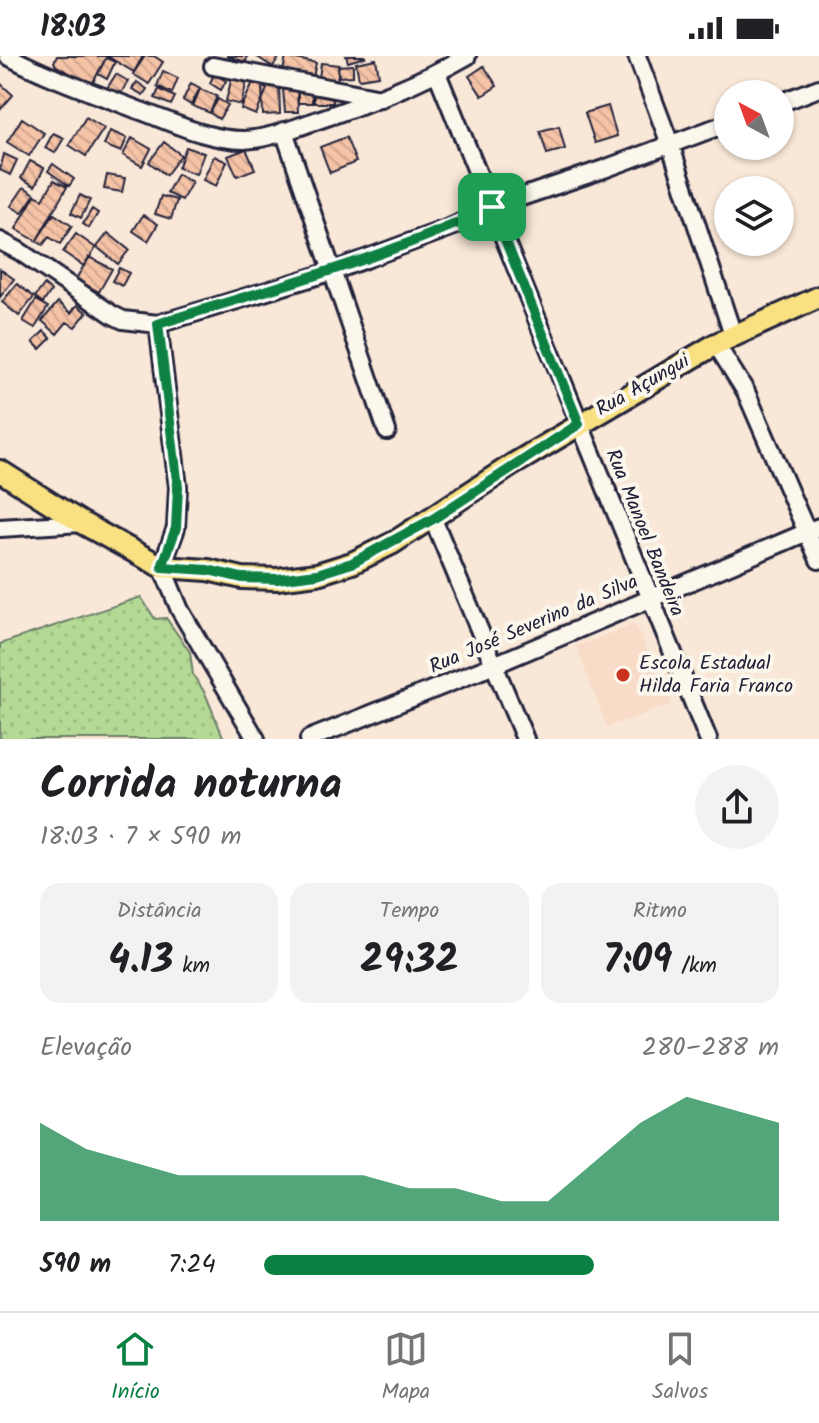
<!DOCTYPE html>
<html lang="pt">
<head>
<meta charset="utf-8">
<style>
  body { margin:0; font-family:Kalam,sans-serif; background:#f2f2f2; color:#202124; height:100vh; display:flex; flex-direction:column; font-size:30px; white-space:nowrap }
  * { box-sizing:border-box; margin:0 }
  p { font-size:26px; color:#757577 }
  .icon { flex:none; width:44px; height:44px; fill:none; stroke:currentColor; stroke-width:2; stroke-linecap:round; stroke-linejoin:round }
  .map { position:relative; height:683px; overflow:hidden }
  .side { display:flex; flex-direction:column; background:#fff; flex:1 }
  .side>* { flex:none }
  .needle { width:52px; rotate:319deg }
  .buttons { position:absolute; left:714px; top:24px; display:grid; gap:16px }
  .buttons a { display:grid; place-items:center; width:80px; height:80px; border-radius:50%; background:#fff; box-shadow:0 2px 6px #0004; font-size:40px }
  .pin { position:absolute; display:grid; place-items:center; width:68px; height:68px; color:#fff; margin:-34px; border-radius:16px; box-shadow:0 4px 12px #0006 }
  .round { display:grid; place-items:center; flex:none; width:84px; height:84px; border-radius:42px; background:#f2f2f2 }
  .head { display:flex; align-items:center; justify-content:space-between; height:136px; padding:0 40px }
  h1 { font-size:44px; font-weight:600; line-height:60px }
  .stats { display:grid; grid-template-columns:repeat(3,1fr); gap:12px; height:136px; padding:8px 40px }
  .stats div { display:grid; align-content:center; border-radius:20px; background:#f2f2f2; text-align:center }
  .stats b { font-size:40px; font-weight:600 }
  .stats small { font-size:22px; font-weight:400 }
  .stats p { font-size:22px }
  .chart { height:224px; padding:16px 40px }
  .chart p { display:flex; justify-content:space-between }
  .chart svg { width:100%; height:144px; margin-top:8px; fill:#0b8043; opacity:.7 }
  ul { padding:0 40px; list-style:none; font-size:26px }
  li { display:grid; grid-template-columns:128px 96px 1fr; align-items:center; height:60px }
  li i { height:20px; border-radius:10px; background:#0b8043 }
  .status { display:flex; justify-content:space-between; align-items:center; height:56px; padding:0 40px; background:#fff; direction:ltr }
  .status svg { height:22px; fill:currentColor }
  .menu { display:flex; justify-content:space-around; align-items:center; height:112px; border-top:2px solid #e0e0e0; background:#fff; font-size:22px; color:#757577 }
  .menu a { display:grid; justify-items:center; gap:4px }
  .menu .on { color:#0b8043 }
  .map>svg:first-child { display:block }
  .built { fill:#f8dcc8 }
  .grass { fill:url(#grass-dots); stroke:#6a7e68; stroke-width:2 }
  .building { fill:url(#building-back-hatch); stroke:#22223b; stroke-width:2 }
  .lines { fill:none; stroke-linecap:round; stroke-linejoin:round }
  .minor-casing { stroke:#22223b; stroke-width:22 }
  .major-casing { stroke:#22223b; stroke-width:26 }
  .minor { stroke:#fbf7ec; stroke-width:16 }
  .major { stroke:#f9e181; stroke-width:20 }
  .route-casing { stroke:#fff; stroke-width:16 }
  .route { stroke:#0b8043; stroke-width:10 }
  .poi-dot { fill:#c8321e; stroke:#fbf7ec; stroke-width:3 }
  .labels { text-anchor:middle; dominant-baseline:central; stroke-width:8; stroke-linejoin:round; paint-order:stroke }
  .street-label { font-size:20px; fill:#22223b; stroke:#fbf7ec }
  .poi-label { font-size:20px; fill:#22223b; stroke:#fbf7ec; text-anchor:start }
</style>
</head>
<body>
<div class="status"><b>18:03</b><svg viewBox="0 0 49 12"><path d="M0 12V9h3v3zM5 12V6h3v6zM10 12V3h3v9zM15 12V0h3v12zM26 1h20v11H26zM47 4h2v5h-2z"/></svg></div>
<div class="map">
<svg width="819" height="683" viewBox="0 0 819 683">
  <defs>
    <pattern id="grass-dots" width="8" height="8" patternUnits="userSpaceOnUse" patternTransform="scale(2)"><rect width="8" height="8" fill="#b3d995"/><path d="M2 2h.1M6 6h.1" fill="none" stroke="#9aba81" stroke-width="1.8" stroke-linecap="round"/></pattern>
    <pattern id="building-back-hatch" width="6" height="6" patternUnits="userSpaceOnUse" patternTransform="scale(2)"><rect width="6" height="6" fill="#f5c3a6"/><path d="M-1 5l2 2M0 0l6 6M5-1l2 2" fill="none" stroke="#d2a790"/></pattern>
  </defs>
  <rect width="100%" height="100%" fill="#f9e7d7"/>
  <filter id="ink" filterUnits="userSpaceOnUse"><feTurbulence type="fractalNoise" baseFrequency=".0125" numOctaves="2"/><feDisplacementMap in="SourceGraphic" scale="16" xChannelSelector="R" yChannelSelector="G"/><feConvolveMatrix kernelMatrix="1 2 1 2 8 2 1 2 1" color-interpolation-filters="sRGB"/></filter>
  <g filter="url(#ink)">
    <path class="built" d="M635 568 672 648 607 671 576 590Z"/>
    <path class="grass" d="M141 541 155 563 166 562 190 596 193 619 205 637 224 683H0V588Z"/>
    <path class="building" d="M57 0H107L90 32 79 26 81 23 56 10 54 6Z
      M107 0H143L134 16Z
      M145 0H154L163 6 149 28 133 18Z
      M226 0H247L246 6Z
      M256 0H280L273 11Z
      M346 0H364L365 1 348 6Z
      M286 1 316 7 312 26 282 20Z
      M106 2 115 6 107 23 98 18Z
      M376 3 379 20 359 23 356 7Z
      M321 7 339 9 337 25 319 22Z
      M353 9V20L339 21 338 10Z
      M484 10 497 30 482 40 469 20Z
      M163 15 178 22 172 37 157 30Z
      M116 18 128 25 119 41 106 34Z
      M214 18 226 25 221 34 210 27Z
      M232 21 247 25 241 49 226 45Z
      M137 26 147 33 143 39 132 33Z
      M253 26 267 33 256 59 241 53Z
      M0 27 13 39 0 54Z
      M191 27 200 32 191 49 183 44Z
      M262 28H279L280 58 263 59Z
      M297 32 298 56H285L283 33Z
      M159 33 175 41 171 49 155 42Z
      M200 33 217 40 210 57 193 50Z
      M314 33H333V47H314Z
      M298 37H312V47H298Z
      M218 43 228 49 219 63 210 57Z
      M608 50 617 80 595 87 585 57Z
      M86 61 104 72 86 100 69 89Z
      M22 62 44 77 29 100 7 86Z
      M559 70 565 93 547 98 540 75Z
      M110 75 127 82 121 96 104 89Z
      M53 77 64 82 55 97 45 92Z
      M346 81 356 106 330 117 320 91Z
      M132 82 151 93 142 110 123 99Z
      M164 86 181 99 166 119 149 106Z
      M186 91 204 97 196 118 178 112Z
      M246 93 255 113 237 120 228 100Z
      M4 98 17 104 10 119 0 114Z
      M214 100 227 106 216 130 203 124Z
      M30 105 44 112 35 130 21 122Z
      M53 108 74 123 69 130 48 115Z
      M177 118 192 126 182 144 167 137Z
      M107 119 125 122 122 136 104 133Z
      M54 124 67 131 37 184 54 158 72 170 60 188 49 181 43 189 16 173 35 139 43 143Z
      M24 131 35 138 22 157 11 150Z
      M80 139 90 144 81 162 71 157Z
      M161 140 177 144 171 163 155 158Z
      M92 153 98 157 89 172 83 168Z
      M143 159 158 168 148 185 133 175Z
      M108 177 129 194 118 208 97 191Z
      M76 178 96 192 84 210 63 196Z
      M89 201 112 213 99 236 76 223Z
      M119 212 129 217 122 230 112 225Z
      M0 213 14 223 0 241Z
      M17 228 34 241 19 260 2 246Z
      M44 229 51 235 43 247 35 241Z
      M36 244 48 251 35 272 23 265Z
      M58 246 71 257 77 249 87 257 75 271 67 266 57 278 42 265Z
      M44 275 51 282 40 293 33 286Z"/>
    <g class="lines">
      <defs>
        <path id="minor" d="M8 0C49 22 94 37 138 54 172 66 207 84 244 84 268 83 292 73 315 65 368 47 418 28 467 0
          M637 0 670 88 733 279
          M213 10 381 42
          M437 17 708 683
          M780 47 819 32
          M284 75 387 375
          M0 185 19 195 113 259 123 264 158 268 333 215 454 170 492 151 604 113 728 67
          M158 268 178 431 176 472 162 511 180 554 256 683
          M716 288 746 336 819 504
          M433 463 525 683
          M0 472 82 467
          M309 683 494 609 819 471"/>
        <path id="major" d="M0 415 82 467 162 511 208 514 242 522 277 523 317 518 352 507 393 487 512 409 716 288 819 241"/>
      </defs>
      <use href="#minor" class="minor-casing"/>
      <use href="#major" class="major-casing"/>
      <use href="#minor" class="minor"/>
      <use href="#major" class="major"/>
    </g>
  </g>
  <g class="lines" filter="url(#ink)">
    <defs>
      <path id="route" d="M492 151 579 368 433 463 352 507 317 518 277 523 242 522 208 514 162 511 176 472 178 431 158 268C270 232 386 203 492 151Z"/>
    </defs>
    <use href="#route" class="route-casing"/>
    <use href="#route" class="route"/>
  </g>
  <circle class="poi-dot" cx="623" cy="619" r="8"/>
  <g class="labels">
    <g class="street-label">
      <text transform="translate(643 330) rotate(-30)">Rua Açungui</text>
      <text transform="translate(644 477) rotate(68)">Rua Manoel Bandeira</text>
      <text transform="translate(534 569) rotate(-23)">Rua José Severino da Silva</text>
    </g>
    <g class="poi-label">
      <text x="639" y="608">Escola Estadual<tspan x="639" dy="23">Hilda Faria Franco</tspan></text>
    </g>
  </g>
</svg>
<div class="buttons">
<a><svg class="needle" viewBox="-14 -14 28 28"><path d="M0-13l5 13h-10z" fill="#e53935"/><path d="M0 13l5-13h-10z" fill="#757577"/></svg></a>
<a><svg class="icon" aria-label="layers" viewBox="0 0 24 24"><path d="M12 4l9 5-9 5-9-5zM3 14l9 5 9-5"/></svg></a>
</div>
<div class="pin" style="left:492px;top:151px;background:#1e9e55"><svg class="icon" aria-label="arrive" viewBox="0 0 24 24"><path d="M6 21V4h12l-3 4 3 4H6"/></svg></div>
</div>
<section class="side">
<div class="head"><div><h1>Corrida noturna</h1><p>18:03 · 7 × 590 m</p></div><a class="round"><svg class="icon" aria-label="share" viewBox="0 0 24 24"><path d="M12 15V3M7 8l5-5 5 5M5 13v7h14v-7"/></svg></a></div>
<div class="stats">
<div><p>Distância</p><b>4.13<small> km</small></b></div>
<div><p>Tempo</p><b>29:32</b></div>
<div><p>Ritmo</p><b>7:09<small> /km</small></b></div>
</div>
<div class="chart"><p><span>Elevação</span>280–288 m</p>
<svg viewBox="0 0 160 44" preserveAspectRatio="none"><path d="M0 44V14L10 22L20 26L30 30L40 30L50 30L60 30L70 30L80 34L90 34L100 38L110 38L120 26L130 14L140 6L150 10L160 14V44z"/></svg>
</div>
<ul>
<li><b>590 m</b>7:24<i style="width:64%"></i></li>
</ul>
</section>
<nav class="menu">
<a class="on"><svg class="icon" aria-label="home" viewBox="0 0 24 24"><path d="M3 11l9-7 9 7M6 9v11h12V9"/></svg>Início</a>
<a><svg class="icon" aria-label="map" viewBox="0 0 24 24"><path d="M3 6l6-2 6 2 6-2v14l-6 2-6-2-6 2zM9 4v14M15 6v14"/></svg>Mapa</a>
<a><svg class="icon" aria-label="saved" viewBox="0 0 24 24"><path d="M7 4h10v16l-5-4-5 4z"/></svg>Salvos</a>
</nav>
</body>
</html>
